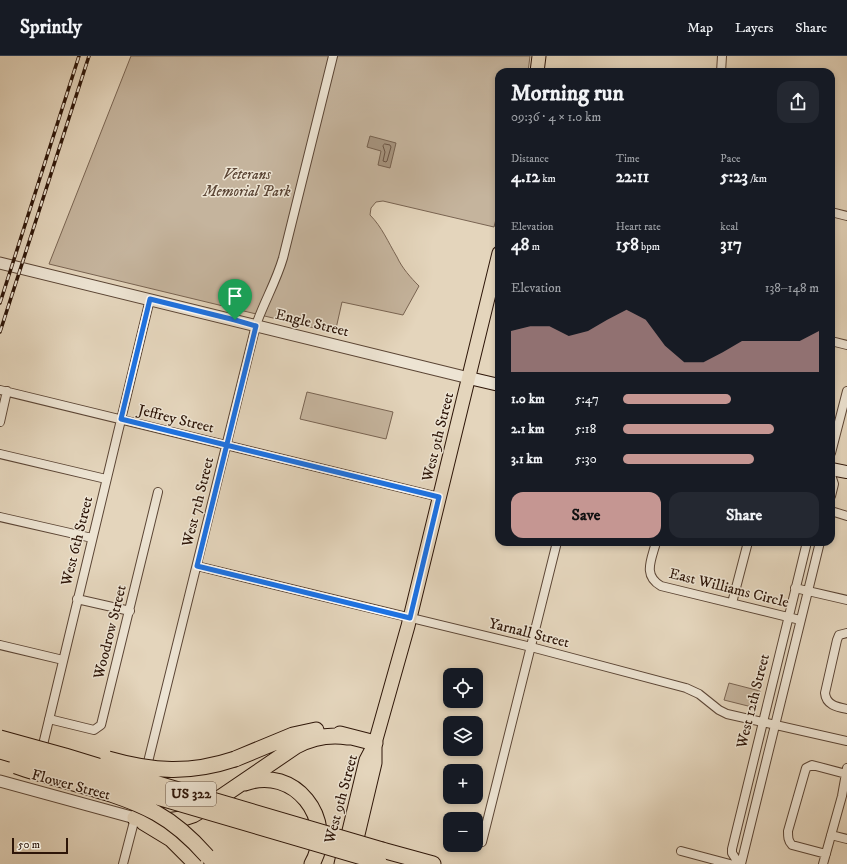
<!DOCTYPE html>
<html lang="en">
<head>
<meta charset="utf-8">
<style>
  body { margin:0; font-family:"IM FELL DW Pica",serif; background:#242831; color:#f1f3f6; height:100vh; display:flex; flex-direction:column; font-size:15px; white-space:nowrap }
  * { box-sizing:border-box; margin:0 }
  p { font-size:13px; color:#9ea1a6 }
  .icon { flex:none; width:22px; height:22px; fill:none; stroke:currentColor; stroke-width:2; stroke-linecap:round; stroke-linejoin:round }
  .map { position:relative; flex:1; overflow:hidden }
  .details { position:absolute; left:495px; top:12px; width:340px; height:478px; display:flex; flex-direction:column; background:#171b24; border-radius:12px; box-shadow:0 2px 6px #0003 }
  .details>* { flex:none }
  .buttons { position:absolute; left:443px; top:612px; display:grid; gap:8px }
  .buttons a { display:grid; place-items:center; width:40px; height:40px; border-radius:8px; background:#171b24; box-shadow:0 2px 6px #0003; font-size:20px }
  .scale { position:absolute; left:12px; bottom:10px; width:56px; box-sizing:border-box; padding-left:4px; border:2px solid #2d1508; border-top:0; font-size:11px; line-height:14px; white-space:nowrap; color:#2d1508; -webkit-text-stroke:3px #ede4d3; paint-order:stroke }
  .pin { position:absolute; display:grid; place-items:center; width:34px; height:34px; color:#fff; margin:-41px -17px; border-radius:50% 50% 50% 0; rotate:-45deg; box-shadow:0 0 4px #0007 }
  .pin .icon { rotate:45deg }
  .round { display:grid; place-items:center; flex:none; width:42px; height:42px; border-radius:12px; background:#242831 }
  .overview { display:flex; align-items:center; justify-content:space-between; height:68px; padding:0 16px }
  h1 { font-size:22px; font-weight:700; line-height:30px }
  .stats { display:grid; grid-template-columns:repeat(3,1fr); gap:6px; height:68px; padding:4px 16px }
  .stats div { display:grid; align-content:center }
  .stats b { font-size:17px; font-weight:700 }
  .stats small { font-size:11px; font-weight:400 }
  .stats p { font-size:11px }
  .chart { height:112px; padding:8px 16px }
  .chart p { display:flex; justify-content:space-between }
  .chart svg { width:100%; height:72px; margin-top:4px; fill:#c59692; opacity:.7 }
  .button { display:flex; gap:8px; margin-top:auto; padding:8px 16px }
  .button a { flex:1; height:46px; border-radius:12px; background:#c59692; color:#111; font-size:16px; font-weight:700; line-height:46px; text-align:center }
  .button a+a { background:#242831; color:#f1f3f6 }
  ul { padding:0 16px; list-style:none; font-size:13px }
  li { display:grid; grid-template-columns:64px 48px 1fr; align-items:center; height:30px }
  li i { height:10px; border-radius:5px; background:#c59692 }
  header { display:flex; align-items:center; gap:24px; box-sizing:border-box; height:56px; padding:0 20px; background:#171b24; border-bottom:1px solid #363941 }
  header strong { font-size:19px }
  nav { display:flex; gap:22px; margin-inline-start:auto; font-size:14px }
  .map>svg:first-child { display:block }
  .green { fill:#c5b49d; stroke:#796452 }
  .water { fill:#a6947f; stroke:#76614f }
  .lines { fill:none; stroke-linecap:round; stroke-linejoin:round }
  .shore { stroke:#6a5444; stroke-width:1 }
  .minor-casing { stroke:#5b4535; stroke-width:10 }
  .tertiary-casing { stroke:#5b4535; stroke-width:13 }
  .secondary-casing { stroke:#2d1508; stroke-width:14 }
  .primary-casing { stroke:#2d1508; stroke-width:15 }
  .motorway-casing { stroke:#2d1508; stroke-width:17 }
  .minor { stroke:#ede4d3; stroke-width:8 }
  .tertiary { stroke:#ede4d3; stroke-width:11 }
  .secondary { stroke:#ede4d3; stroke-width:12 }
  .primary { stroke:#e4d5bc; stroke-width:13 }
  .motorway { stroke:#e4d5bc; stroke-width:15 }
  .rail-casing { stroke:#2d1508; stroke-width:3.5 }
  .rail { stroke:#ede4d3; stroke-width:2; stroke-dasharray:6; stroke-linecap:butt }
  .motorway-bridge-casing { stroke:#2d1508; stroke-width:17; stroke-linecap:butt }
  .motorway-bridge { stroke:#e4d5bc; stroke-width:15 }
  .route-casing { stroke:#fff; stroke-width:8 }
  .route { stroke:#1a73e8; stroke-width:5 }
  .labels { text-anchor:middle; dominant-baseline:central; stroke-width:3; stroke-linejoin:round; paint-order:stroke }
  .shield { fill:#ede4d3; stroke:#675345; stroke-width:1 }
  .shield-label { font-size:14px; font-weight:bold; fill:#2d1508 }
  .park-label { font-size:15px; font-style:italic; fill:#5b4535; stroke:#ede4d3 }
  .street-label { font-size:15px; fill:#2d1508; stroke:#ede4d3 }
</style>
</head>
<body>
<header>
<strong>Sprintly</strong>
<nav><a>Map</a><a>Layers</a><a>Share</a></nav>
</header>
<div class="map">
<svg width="847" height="808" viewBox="0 0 847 808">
  <rect width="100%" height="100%" fill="#e4d5bc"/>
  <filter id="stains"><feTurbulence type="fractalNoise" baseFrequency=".005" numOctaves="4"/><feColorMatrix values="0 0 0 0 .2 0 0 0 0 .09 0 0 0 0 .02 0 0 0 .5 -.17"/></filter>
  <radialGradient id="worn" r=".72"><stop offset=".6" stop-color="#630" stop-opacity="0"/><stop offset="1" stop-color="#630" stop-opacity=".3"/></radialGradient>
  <path class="green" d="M131 0H530L528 16H499V151L494 171 383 145 376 146 371 152 370 159C382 171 388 186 397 201 402 212 411 222 419 230L403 259 342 246 335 277 49 208Z
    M307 336 393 356 386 383 300 363Z
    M729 627 760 635 756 652 724 644Z"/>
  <path class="water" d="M370 80 396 87 390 112 378 109 381 95 367 91Z"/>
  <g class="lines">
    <path class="shore" d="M385 88 390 89 391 91 387 105 386 106 383 105 385 96 383 90Z"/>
    <defs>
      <path id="minor" d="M721 16 722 0
        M831 156 847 160
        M831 285 847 289
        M0 334 439 441
        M0 366 7 335
        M831 397 847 335
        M0 398 106 423
        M831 419 834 428 831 440
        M831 455 847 460
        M0 461 92 482
        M656 486C652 503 642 519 661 530L800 564
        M197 510 531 591 686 632 699 638 719 654 727 658 847 685
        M795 532 847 544
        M77 543 130 555
        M732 547 748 486
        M847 577 839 579 837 584 825 637C826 649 837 651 847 653
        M0 589 63 604
        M49 663 94 674 101 669 158 436
        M41 697 150 243
        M146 714 256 269C264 246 276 226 283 202L333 0
        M831 779 847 783
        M482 786 557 486
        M681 795 730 808
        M826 798 792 789C788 785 788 781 788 775L806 712 812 709 846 718
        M123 808 136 758
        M739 808 732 797V793L807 486
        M741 808 820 486
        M823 808 842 740 847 712"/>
      <path id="tertiary" d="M0 207 469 322
        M0 725 135 762"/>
      <path id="secondary" d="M469 322 499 329
        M831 413 847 416"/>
      <path id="primary" d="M537 16 539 0
        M341 808 366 704 375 687 408 570 499 197
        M351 808 375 707V689"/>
      <path id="motorway" d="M340 678 375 687
        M235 703 293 679 316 674
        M245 727C294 709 337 763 312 808
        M135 762 167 765 181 763 193 759 205 752 296 690C313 681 329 678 348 681
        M143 766 171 783 196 808
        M382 794 433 808"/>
    </defs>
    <use href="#minor" class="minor-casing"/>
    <use href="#tertiary" class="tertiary-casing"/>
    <use href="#secondary" class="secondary-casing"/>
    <use href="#primary" class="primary-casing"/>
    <use href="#motorway" class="motorway-casing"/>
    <use href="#minor" class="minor"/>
    <use href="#tertiary" class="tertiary"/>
    <use href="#secondary" class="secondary"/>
    <use href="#primary" class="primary"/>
    <use href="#motorway" class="motorway"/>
    <defs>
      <path id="rail" d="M0 247 79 0
        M0 276 89 0"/>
    </defs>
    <use href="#rail" class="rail-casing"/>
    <use href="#rail" class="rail"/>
    <defs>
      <path id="motorway-bridge" d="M0 682 65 700 124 718 382 794
        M0 695 379 806
        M108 703C153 716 190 718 235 703
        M16 710C61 726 114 734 156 757 176 768 192 783 207 800"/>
    </defs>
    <use href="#motorway-bridge" class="motorway-bridge-casing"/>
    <use href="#motorway-bridge" class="motorway-bridge"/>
  </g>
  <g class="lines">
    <defs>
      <path id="route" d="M235 264 150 243 121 363C227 389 333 416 439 441L410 562 197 510C216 430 236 350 256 270L235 264"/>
    </defs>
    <use href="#route" class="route-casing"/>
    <use href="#route" class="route"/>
  </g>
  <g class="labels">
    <rect class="shield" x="166" y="726" width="50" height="24" rx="3"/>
    <g class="shield-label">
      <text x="191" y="738">US 322</text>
    </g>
    <g class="park-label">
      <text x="247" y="118">Veterans<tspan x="247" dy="17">Memorial Park</tspan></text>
    </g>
    <g class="street-label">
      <text transform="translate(312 267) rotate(14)">Engle Street</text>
      <text transform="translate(176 363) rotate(14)">Jeffrey Street</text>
      <text transform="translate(438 381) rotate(-76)">West 9th Street</text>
      <text transform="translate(198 446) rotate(-76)">West 7th Street</text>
      <text transform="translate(77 485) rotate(-76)">West 6th Street</text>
      <text transform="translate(729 532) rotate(14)">East Williams Circle</text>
      <text transform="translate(110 576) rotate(-76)">Woodrow Street</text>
      <text transform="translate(529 577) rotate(14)">Yarnall Street</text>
      <text transform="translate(753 645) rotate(-76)">West 12th Street</text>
      <text transform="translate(71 729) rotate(15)">Flower Street</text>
      <text transform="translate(341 743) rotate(-75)">West 9th Street</text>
    </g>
  </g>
  <rect width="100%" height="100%" filter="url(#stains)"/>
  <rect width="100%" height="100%" fill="url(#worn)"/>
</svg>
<div class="buttons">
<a><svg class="icon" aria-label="locate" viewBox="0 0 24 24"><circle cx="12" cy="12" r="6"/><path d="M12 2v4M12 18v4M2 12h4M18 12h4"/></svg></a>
<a><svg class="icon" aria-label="layers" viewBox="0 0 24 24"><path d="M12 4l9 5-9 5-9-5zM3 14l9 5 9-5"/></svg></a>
<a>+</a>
<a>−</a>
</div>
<div class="scale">50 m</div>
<div class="pin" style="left:235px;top:264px;background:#1e9e55"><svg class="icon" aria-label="arrive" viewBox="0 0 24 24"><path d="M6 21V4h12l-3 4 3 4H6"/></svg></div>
<section class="details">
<div class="overview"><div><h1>Morning run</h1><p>09:36 · 4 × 1.0 km</p></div><a class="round"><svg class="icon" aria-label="share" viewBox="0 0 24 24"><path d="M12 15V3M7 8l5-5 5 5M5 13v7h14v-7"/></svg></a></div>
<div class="stats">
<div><p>Distance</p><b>4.12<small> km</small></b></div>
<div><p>Time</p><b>22:11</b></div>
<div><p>Pace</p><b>5:23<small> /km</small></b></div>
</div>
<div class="stats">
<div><p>Elevation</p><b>48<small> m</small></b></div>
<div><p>Heart rate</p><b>158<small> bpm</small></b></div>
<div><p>kcal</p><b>317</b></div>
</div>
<div class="chart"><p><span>Elevation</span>138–148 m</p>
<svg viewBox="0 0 160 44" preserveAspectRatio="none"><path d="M0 44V19L10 16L20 16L30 22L40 19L50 12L60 6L70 12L80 28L90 38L100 38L110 32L120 25L130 25L140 25L150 25L160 19V44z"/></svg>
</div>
<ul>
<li><b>1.0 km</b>5:47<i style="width:55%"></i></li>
<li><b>2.1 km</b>5:18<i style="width:77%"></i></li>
<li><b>3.1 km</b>5:30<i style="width:67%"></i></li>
</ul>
<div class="button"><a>Save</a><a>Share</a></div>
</section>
</div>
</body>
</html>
